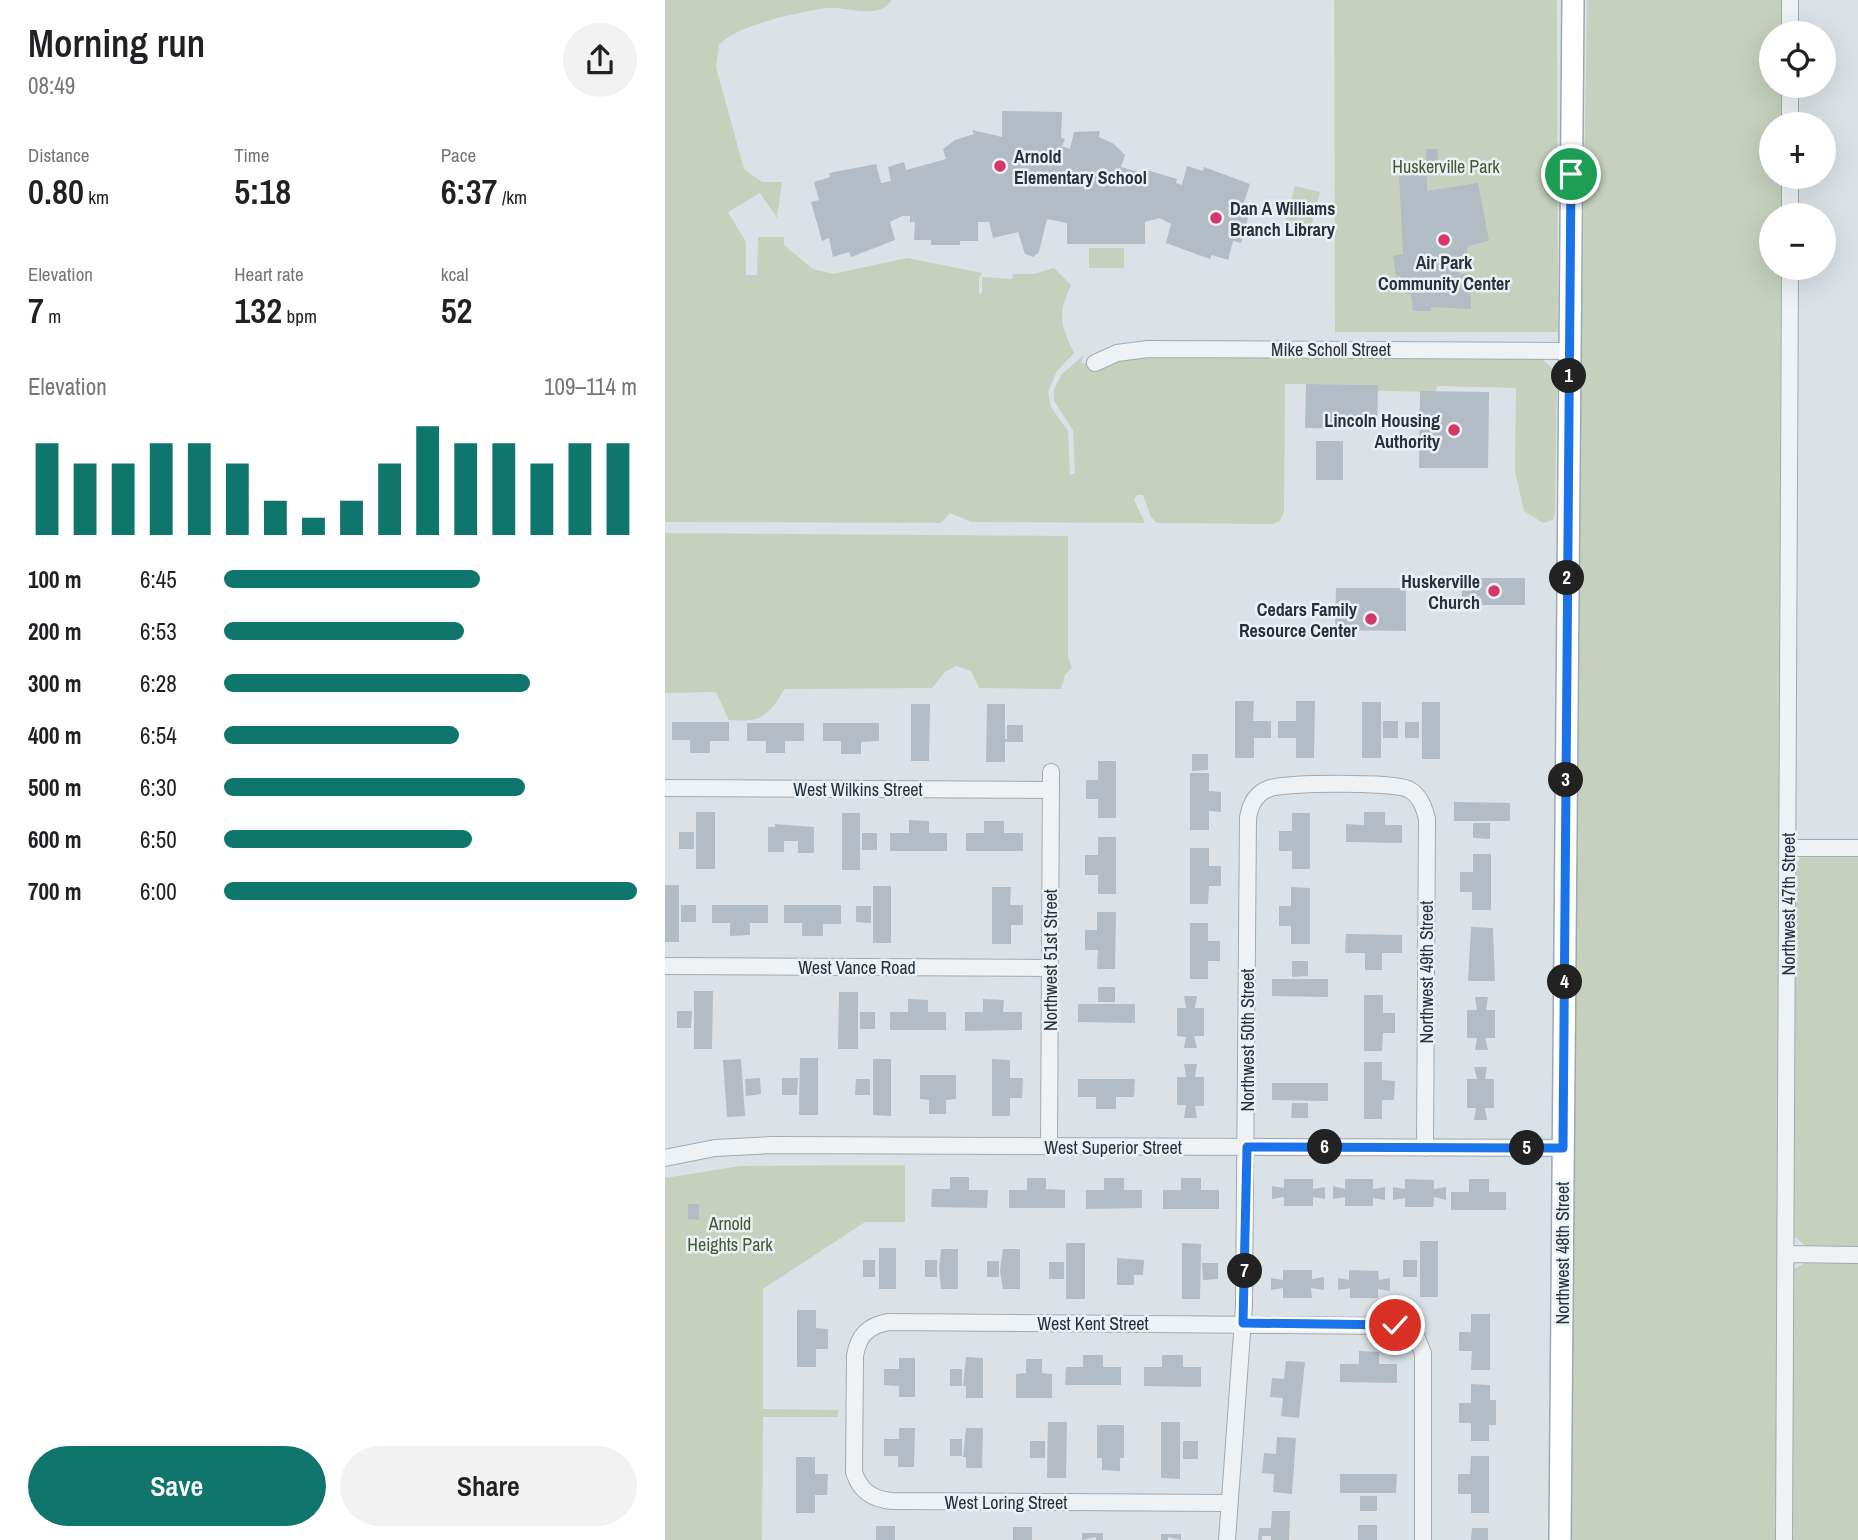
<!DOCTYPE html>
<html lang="en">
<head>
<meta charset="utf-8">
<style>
  body { margin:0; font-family:"Archivo Narrow",sans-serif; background:#f2f2f2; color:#202124; height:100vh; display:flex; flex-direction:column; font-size:26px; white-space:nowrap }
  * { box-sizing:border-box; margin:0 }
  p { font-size:23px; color:#757577 }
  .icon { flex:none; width:38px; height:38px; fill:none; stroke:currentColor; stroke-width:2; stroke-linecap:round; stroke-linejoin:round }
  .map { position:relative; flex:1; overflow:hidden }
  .drawer { display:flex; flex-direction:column; background:#fff; width:665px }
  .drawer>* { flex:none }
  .fabs { position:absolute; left:1094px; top:21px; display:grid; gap:14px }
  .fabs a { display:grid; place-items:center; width:77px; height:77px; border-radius:50%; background:#fff; box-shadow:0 7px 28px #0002; font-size:35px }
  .pin { position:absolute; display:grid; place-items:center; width:60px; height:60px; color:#fff; margin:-30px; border:4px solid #fff; border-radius:50%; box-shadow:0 2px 7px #0007 }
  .km { position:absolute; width:35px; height:35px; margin:-18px; border-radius:50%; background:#222; color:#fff; font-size:19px; line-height:35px; text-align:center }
  .round { display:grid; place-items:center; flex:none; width:74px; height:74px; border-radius:37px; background:#f2f2f2 }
  .summary { display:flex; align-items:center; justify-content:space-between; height:119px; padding:0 28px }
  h1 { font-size:38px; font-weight:600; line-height:52px }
  .stats { display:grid; grid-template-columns:repeat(3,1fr); gap:10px; height:119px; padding:7px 28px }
  .stats div { display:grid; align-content:center }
  .stats b { font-size:35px; font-weight:600 }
  .stats small { font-size:19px; font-weight:400 }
  .stats p { font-size:19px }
  .chart { height:196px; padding:14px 28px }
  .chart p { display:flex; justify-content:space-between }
  .chart svg { width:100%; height:126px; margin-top:7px; stroke:#0f766e; stroke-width:6 }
  .cta { display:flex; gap:14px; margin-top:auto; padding:14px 28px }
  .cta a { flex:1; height:80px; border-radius:42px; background:#0f766e; color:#fff; font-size:28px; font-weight:600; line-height:80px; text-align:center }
  .cta a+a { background:#f2f2f2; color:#202124 }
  ul { padding:0 28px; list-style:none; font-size:23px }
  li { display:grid; grid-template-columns:112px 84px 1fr; align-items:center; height:52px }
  li i { height:18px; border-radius:9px; background:#0f766e }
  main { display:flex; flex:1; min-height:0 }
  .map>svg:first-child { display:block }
  .green { fill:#c5d1bc }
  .building { fill:#b2bcc4 }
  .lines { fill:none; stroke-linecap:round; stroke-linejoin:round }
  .minor-casing { stroke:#a1aab1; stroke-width:18 }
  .major-casing { stroke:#9aa9b3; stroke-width:24 }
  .minor { stroke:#eef2f5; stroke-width:16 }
  .major { stroke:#fff; stroke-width:21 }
  .route-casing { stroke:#fff; stroke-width:14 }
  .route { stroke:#1a73e8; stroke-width:9 }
  .poi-dot { fill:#d5376a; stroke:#ebf1f5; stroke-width:2.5 }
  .labels { text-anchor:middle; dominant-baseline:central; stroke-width:5; stroke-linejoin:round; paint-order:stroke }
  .poi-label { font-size:18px; font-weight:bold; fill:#25323e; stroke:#ebf1f5; text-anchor:end }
  .park-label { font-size:18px; fill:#405a31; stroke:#ebf1f5 }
  .street-label { font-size:18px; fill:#25323e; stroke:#ebf1f5 }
</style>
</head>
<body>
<main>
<section class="drawer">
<div class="summary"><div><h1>Morning run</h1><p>08:49</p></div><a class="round"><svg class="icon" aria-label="share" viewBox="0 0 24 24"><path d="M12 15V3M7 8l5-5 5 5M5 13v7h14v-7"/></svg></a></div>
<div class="stats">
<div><p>Distance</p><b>0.80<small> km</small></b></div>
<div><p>Time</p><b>5:18</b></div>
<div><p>Pace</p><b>6:37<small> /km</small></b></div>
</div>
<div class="stats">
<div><p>Elevation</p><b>7<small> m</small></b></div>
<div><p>Heart rate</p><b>132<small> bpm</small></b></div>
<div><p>kcal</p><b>52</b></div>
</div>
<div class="chart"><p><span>Elevation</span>109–114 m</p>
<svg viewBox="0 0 160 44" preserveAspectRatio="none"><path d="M5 44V12M15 44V19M25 44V19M35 44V12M45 44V12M55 44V19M65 44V32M75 44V38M85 44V32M95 44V19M105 44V6M115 44V12M125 44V12M135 44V19M145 44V12M155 44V12"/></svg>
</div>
<ul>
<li><b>100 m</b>6:45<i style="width:62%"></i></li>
<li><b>200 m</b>6:53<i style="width:58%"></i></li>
<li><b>300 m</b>6:28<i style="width:74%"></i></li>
<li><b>400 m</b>6:54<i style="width:57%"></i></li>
<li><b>500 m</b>6:30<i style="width:73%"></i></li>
<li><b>600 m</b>6:50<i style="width:60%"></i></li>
<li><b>700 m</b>6:00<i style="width:100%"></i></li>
</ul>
<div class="cta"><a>Save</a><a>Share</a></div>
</section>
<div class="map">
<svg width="1193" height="1540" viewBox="0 0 1193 1540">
  <rect width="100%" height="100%" fill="#dbe2e7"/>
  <path class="green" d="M0 0H227C214 21 181 6 161 8 134 12 72 25 54 45L51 67 79 169 97 182H117L112 218 95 193 63 212 81 242V275H92L93 237H119V245L148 269 168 274 242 258 317 273 314 279V294L317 293V277L347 279 348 274H369L389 268 406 285C393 314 394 322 409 353L392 371 383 392 386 407 403 431 405 475 410 473 408 430 389 401V389L397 374 419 355 416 363 442 366 465 357 876 358 892 373 890 512 888 520 878 523 859 511 850 471 851 388 772 386 771 392 713 391 712 385 620 384 619 512 615 521 608 524 492 523 486 517 478 495H472L469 500 480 523 306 522 285 513 276 523 0 522Z
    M669 0H892L893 332H670Z
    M922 0H1117V33H1106V86H1117V124H1106V177H1117L1116 215H1106V268H1116L1111 1540H902L909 1177 911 690Z
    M630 186 655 192 646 227 621 220Z
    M424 248H459V268H424Z
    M0 533 403 536V656L407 668 400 675 396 689 314 688 306 671 291 666 280 672 267 688 120 689C102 716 98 723 64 720L51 692 0 693Z
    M1146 854H1193V1247H1142L1126 1234 1127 869 1137 856Z
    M240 1165V1222H200L98 1289V1409L173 1410V1417H98L97 1540H0V1178L75 1166Z
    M1146 1260H1193V1540H1125L1127 1270Z"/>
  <path class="building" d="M337 111 397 112 396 138 400 139 397 146 405 149 409 132 435 131 434 137 449 144 460 155 456 167 481 174 482 170 512 179 511 183 517 185 522 166 538 171 539 167 585 184 579 202 587 204 576 243 568 241 563 260 547 255 545 259 501 243 506 224 495 218 480 222V244H402V223L382 219 374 252 368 257 360 254 353 232 328 238 324 222H313V241H295V245H266V240H249L250 222H245V216H237L225 222 230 240 186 257 184 252 168 257 164 238 157 241 146 202 154 200 149 182 165 177 164 173 211 164 216 183 226 181 223 167 239 162 241 170 281 159 278 149 290 140 309 134 307 130 337 137Z
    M761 149H773V162H761Z
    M762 171V191L813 183 824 241 802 246 803 257 795 256V274H805L806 309 766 307V311H748L746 294H740L735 276H731L728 256 738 254 734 172Z
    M641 384 713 385 712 429 640 428Z
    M755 391 824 392 823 468H754Z
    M651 441H678V480H651Z
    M808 578H860V605H808V597H797V585H808Z
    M671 588H741V631L670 630Z
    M570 701H589L588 721H606V738H589V758H570Z
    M631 701H650L649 758H631V738H613V721H631Z
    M697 702H716V758H697Z
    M757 702H775V759H757Z
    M246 704H265L264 761H246Z
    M322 704H340V739H342V725H358V742H340V762H321Z
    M718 721H733V738H718Z
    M7 722H64V741H45V753H25V740H7Z
    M740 722H754V738H740Z
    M82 723H139V741H120V753H101V741H82Z
    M158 723H214V741L196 742V754H176V741H158Z
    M527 754H543V770L527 771Z
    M433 761H451V818H433V799H421V780H433Z
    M525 773H544V791L556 792V812L544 811V830H525Z
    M789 802 845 803V821H789Z
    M31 812H50V869H31Z
    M699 812H720V825H737V843L681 842V824L699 825Z
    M177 813H195V870H177Z
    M627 813H645V869H627V851H614V831H627Z
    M244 820 264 821V833H282V851H225V833H244Z
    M319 821H339V833H358V851H301V833H319Z
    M808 823H825V839L808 838Z
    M110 824 149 827V853H133V841H119V852H103V827H110Z
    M14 832H29V849H14Z
    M197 833H212V850H197Z
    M433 837H451V894H433V875H420V855H433Z
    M525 848H544V866H556V886H544L543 904H525Z
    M808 854H826V910H807V892H795V872H808Z
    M0 885H14V942H0Z
    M208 886H226V943H208Z
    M327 887H346L345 905H358V925H346V944H327Z
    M626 887 645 888V944H626V926H614V906H626Z
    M16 905H31V922H16Z
    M47 905H103V923H85V935L65 936V923H47Z
    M119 905H176V924H158V936H137V923H119Z
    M191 906H206V923L191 922Z
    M432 912H451L450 969H432L433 950H420V930H432Z
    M525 923H543V941H555V961H543V979H525Z
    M806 927 828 928 830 981H803Z
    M681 934 737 935V953H717V970H700V953H680Z
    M627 961H643V976L627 977Z
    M607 979H663V997L607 996Z
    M433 987H450V1002H433Z
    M29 991H48L47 1049H29Z
    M174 992H193V1049H173Z
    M699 995H718V1013H730V1033H718L717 1051H699Z
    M519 996H532L530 1008H539V1036H529L532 1048H519L521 1037 512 1036V1008H521Z
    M810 997H823L821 1010H830V1038H820L823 1050H810L812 1038H802V1010H812Z
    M243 999 263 1000V1012H281V1030H225V1012H243Z
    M318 999 339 1000 338 1012H357V1030L300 1031V1012H318Z
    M413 1004H470V1023L413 1022Z
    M12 1011H27L26 1028H12Z
    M195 1012H210V1029H195Z
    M135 1058H153V1115H134Z
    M76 1059 80 1116 62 1117 58 1060Z
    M208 1059H226V1116L208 1115Z
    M327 1059 345 1060V1078H358L357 1098H345V1116H327Z
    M699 1062H717V1080L730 1081 729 1100H717V1119H699Z
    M519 1064H532L530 1077H539V1106H530L532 1118H519L521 1105H512V1077H521Z
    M809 1067H822L820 1079H829V1108H820L822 1120H809L811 1108H802V1079H812Z
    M255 1075H291V1099L281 1100V1114H264V1100L255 1099Z
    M95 1078 96 1094 81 1096 80 1079Z
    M117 1078H133L132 1095H117Z
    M191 1079H205V1095H190Z
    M413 1079H470L469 1097H451V1109H431V1097H413Z
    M607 1083H663V1101L607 1100Z
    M627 1103H643V1118H626Z
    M285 1177H304V1190H323L322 1208 266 1207 267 1189H285Z
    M362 1178H381V1189L400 1190V1208H344V1190H362Z
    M439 1178H459V1190H477V1208L421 1209V1190H439Z
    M516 1178H536V1190H554V1209H498V1190H516Z
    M619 1179H648V1189L660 1187V1199L648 1197V1206H619V1197L607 1199V1186L619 1188Z
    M680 1179H708V1189L720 1187V1200L708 1198V1206H680V1197L668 1199V1186L680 1189Z
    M740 1179 769 1180V1189L781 1187V1200L769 1197 768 1207H740V1198L728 1200V1187L740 1189Z
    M804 1179H824V1192H841V1210H786V1192H804Z
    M23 1204H34V1220L23 1219Z
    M755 1241H773V1297H755Z
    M401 1243H420V1299H401Z
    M517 1243 536 1244 535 1299H517Z
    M214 1248H231V1289H214Z
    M276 1249H293V1289H276L274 1269Z
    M338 1249H355V1289H338L335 1270Z
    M452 1258 479 1260 478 1275H469V1285H452Z
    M198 1260H210V1277H198Z
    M260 1260H272V1277H260Z
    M738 1260H752V1277H738Z
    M322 1261H334V1277H322Z
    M384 1262H399V1279H384Z
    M537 1263H553V1279L538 1280Z
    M618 1270H647V1279L659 1277V1290L646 1288 647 1298H618V1288L606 1290V1278L618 1280Z
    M684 1270 713 1271 714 1280 725 1278V1291L713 1289V1298H685V1288L673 1290V1278L684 1280Z
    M132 1310H151V1328L163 1329V1349H151V1367H132Z
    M806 1314H825V1370H806L807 1351H794V1332H806Z
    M694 1351 714 1352V1364H732V1383L675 1382V1364H694Z
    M418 1355H438V1367H456V1385H400L401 1367H418Z
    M497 1355H518V1367H536V1387L479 1386V1367H497Z
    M301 1357 318 1358V1398H301V1386H298Z
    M234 1358H250V1397H234V1386L219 1385V1369H234Z
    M361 1359H377V1373L387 1374V1398H351V1374L361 1373Z
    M621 1361 640 1362 634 1418 616 1416 618 1398 605 1397 607 1378 619 1379Z
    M285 1369H297V1386H285Z
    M806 1384 825 1385V1400H831V1425H824V1441H806V1423H794V1403H806Z
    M383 1422H402L401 1478H382Z
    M496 1422H515V1479L496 1478Z
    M432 1425H459V1458H455V1471L437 1470V1458H432Z
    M234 1428H250L249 1467H233V1456H219V1439H234Z
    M301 1428H318L317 1468H301V1457H298Z
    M612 1437 631 1438 627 1494 608 1492 609 1474 597 1473 599 1453 611 1454Z
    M285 1439H297V1456H285Z
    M365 1441H380V1458H365Z
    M518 1441H533V1459H518Z
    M806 1456H824V1513H806V1494H793V1474H805Z
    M131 1457H150V1474H163L162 1495H150V1513H131Z
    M675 1474H732L731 1493H675Z
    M695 1496H712V1511H695Z
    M607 1511H625L624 1540H606V1536H597V1540H593L594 1528H606Z
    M693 1525H712V1540H693Z
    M211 1526H230V1540H211Z
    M348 1527H367V1540H348Z
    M807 1528H823V1540H806Z
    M417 1533H438V1540H431V1537L417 1540Z
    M496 1534H516V1540L503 1537V1540H496Z"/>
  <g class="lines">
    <defs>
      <path id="minor" d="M1125 0V33
        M1125 86V124
        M1125 177V215
        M430 363 452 353 483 349 904 351
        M0 788 386 790
        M1123 848H1193
        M0 966 385 968
        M384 1147 386 772
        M0 1158 50 1148 108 1145 898 1148
        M1121 1254 1193 1255
        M564 1503 227 1501C207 1499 195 1491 189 1472L190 1356C193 1336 203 1325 224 1322L735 1326 752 1338 758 1353V1540
        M562 1540 579 1306 583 818C585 805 590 794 603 789 618 782 728 782 743 789 755 795 759 807 762 819L760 1148
        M1119 1540 1125 268"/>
      <path id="major" d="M895 1540 908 0"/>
    </defs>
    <use href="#minor" class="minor-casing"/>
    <use href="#major" class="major-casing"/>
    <use href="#minor" class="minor"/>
    <use href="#major" class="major"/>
  </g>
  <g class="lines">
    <defs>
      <path id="route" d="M730 1325 578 1323 582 1147 898 1148 906 174"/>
    </defs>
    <use href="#route" class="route-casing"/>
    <use href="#route" class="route"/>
  </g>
  <g class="poi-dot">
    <circle cx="335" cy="166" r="7"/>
    <circle cx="551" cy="218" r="7"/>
    <circle cx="779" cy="240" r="7"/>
    <circle cx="789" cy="430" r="7"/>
    <circle cx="829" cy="591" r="7"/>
    <circle cx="706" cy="619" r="7"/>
  </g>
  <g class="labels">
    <g class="poi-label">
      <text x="349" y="156" text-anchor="start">Arnold<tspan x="349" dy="21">Elementary School</tspan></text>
      <text x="565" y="208" text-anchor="start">Dan A Williams<tspan x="565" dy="21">Branch Library</tspan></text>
      <text x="779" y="262" text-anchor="middle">Air Park<tspan x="779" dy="21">Community Center</tspan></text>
      <text x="775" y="420">Lincoln Housing<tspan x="775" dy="21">Authority</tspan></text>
      <text x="815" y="581">Huskerville<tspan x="815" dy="21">Church</tspan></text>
      <text x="692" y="609">Cedars Family<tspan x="692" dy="21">Resource Center</tspan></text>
    </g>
    <g class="park-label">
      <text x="781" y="166">Huskerville Park</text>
      <text x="65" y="1223">Arnold<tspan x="65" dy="21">Heights Park</tspan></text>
    </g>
    <g class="street-label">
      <text x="666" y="349">Mike Scholl Street</text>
      <text x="193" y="789">West Wilkins Street</text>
      <text transform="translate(1123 904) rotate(-90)">Northwest 47th Street</text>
      <text transform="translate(385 960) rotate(-90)">Northwest 51st Street</text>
      <text x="192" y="967">West Vance Road</text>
      <text transform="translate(761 972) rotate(-90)">Northwest 49th Street</text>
      <text transform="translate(582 1040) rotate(-90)">Northwest 50th Street</text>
      <text x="448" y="1147">West Superior Street</text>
      <text transform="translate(897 1253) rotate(-90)">Northwest 48th Street</text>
      <text x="428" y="1323">West Kent Street</text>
      <text x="341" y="1502">West Loring Street</text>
    </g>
  </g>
</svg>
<div class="fabs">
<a><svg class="icon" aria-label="locate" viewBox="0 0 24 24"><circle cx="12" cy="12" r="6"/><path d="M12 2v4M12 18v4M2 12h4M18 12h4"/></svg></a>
<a>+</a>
<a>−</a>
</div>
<div class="pin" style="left:906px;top:174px;background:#1e9e55"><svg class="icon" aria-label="arrive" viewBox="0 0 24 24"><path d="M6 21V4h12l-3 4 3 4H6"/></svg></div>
<div class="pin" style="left:730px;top:1325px;background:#d93025"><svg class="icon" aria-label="check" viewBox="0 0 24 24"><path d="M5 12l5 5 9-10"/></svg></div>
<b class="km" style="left:904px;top:376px">1</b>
<b class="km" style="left:902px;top:578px">2</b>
<b class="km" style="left:901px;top:780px">3</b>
<b class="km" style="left:900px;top:982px">4</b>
<b class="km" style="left:862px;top:1148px">5</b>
<b class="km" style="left:660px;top:1147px">6</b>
<b class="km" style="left:580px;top:1271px">7</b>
</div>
</main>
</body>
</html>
